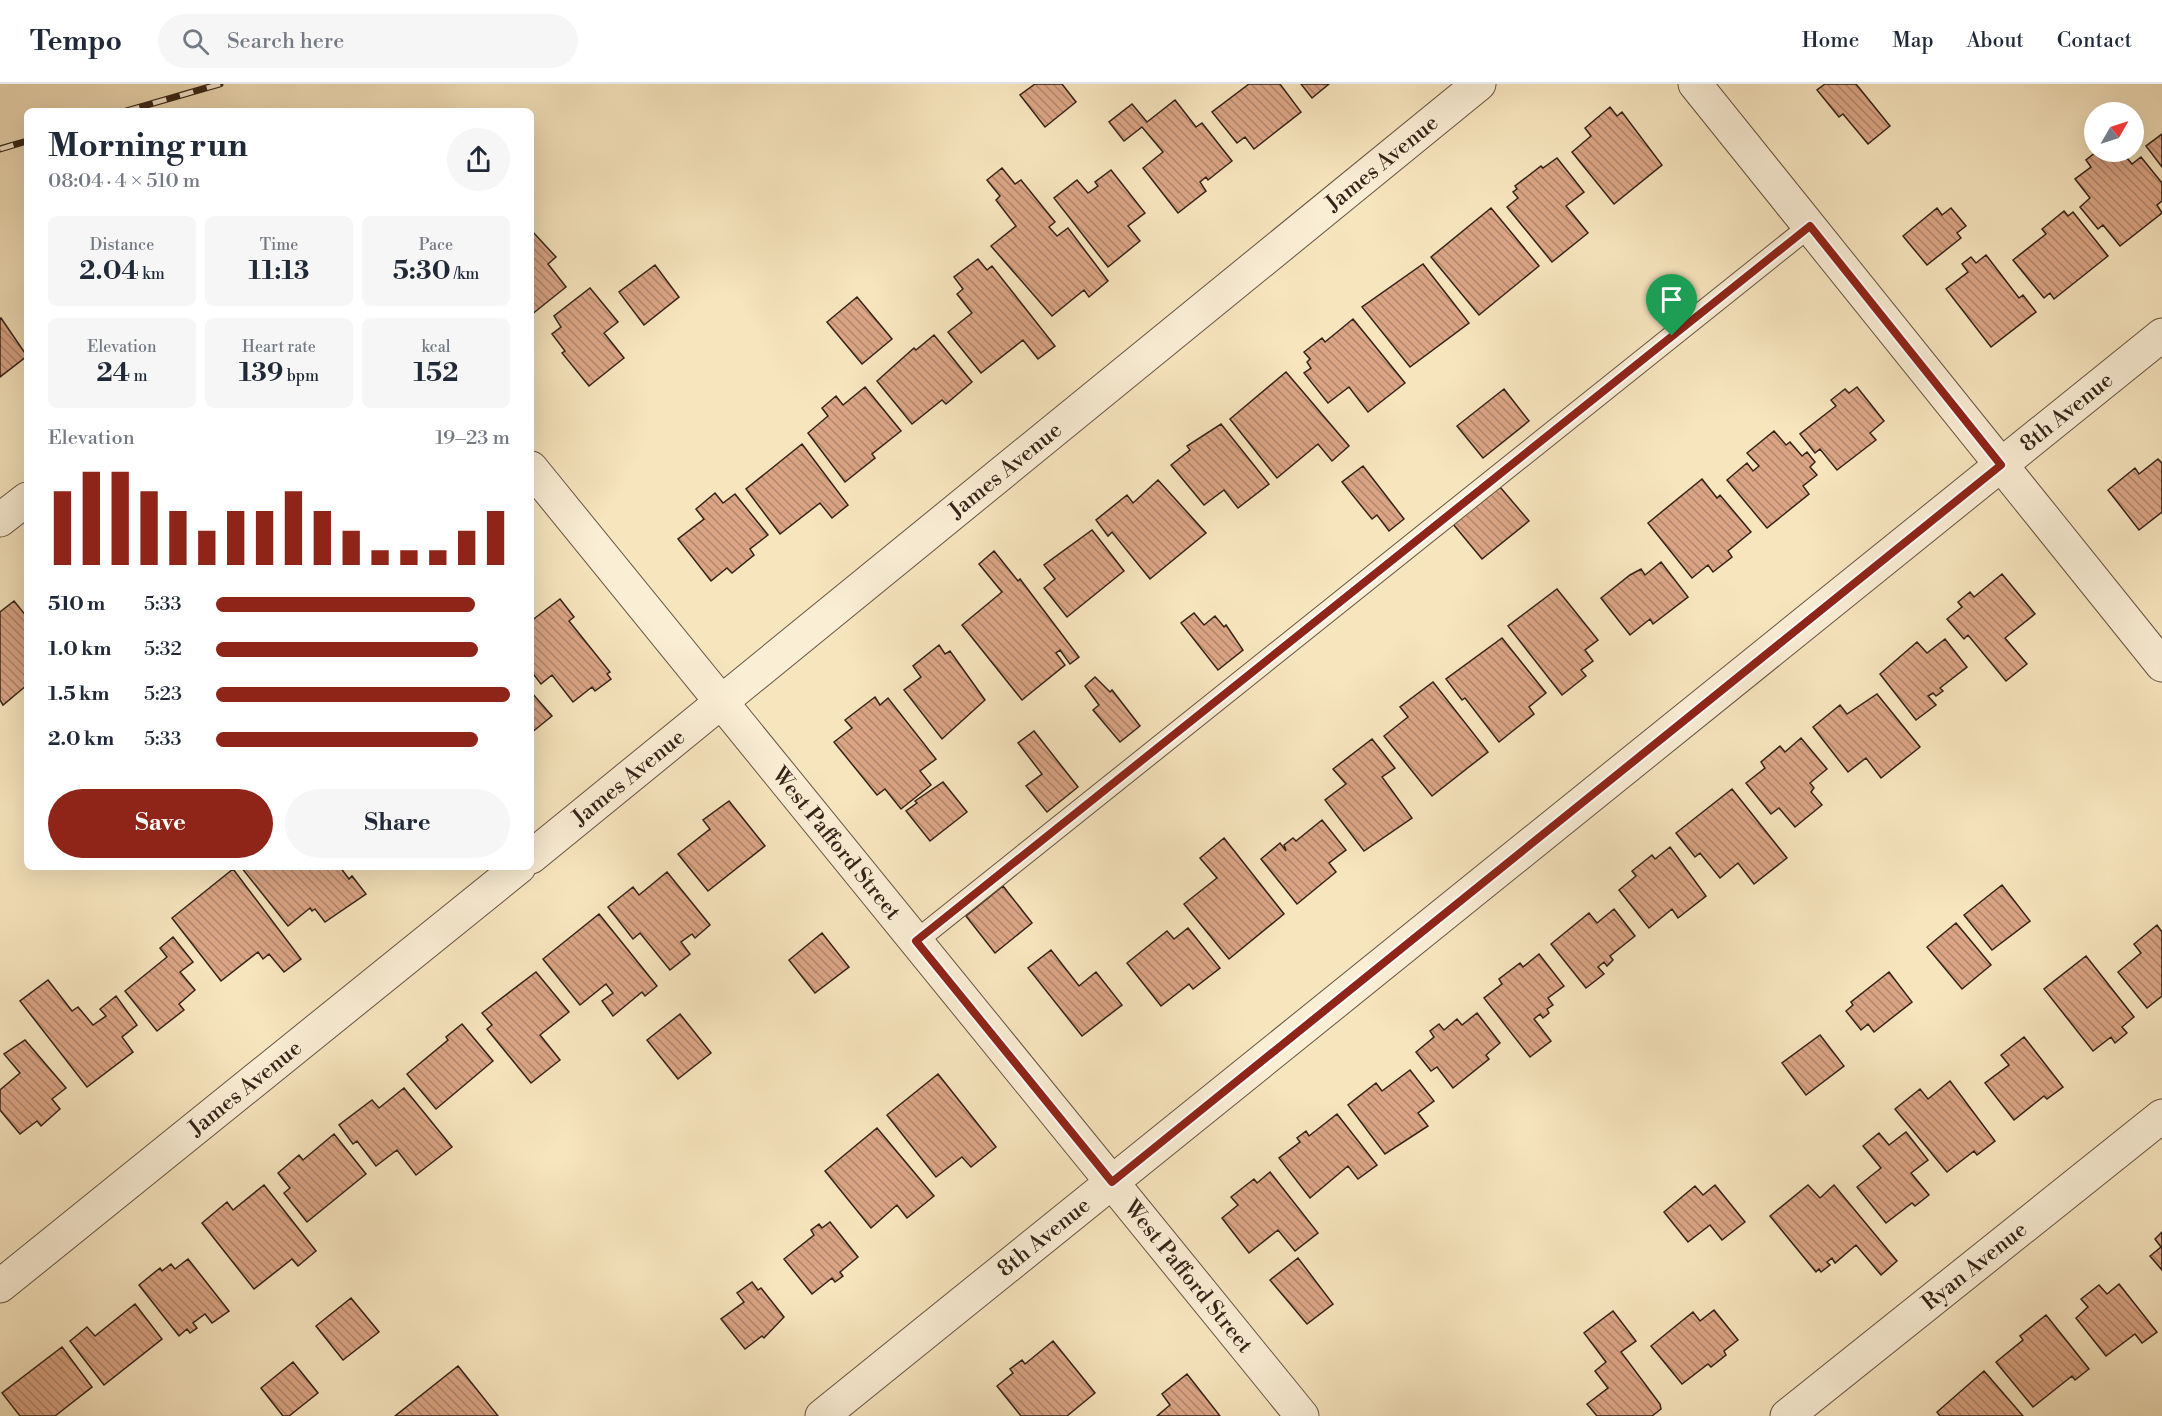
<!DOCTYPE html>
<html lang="en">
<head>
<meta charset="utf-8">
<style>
  body { margin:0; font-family:"Libre Bodoni",serif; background:#f6f6f7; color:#1f2937; height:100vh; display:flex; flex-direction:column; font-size:22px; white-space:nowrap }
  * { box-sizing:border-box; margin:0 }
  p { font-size:20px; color:#747a83 }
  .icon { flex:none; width:33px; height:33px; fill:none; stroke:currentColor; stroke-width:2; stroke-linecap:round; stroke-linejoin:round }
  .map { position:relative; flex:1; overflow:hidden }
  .details { position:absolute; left:24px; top:24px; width:510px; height:762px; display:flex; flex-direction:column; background:#fff; border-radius:9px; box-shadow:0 6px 24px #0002 }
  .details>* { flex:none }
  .needle { width:39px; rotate:51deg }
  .controls { position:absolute; left:2084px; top:18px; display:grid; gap:12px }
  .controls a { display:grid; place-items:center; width:60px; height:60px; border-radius:50%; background:#fff; box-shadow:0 6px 24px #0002; font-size:30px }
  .pin { position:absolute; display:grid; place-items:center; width:51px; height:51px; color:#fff; margin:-62px -26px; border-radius:50% 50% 50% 0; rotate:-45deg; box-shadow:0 0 6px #0007 }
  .pin .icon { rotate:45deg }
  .round { display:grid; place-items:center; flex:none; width:63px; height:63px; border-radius:32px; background:#f6f6f7 }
  .headline { display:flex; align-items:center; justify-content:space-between; height:102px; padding:0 24px }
  h1 { font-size:33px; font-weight:700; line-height:45px }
  .metrics { display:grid; grid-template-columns:repeat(3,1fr); gap:9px; height:102px; padding:6px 24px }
  .metrics div { display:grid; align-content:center; border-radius:9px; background:#f6f6f7; text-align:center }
  .metrics b { font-size:26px; font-weight:700 }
  .metrics small { font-size:16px; font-weight:400 }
  .metrics p { font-size:16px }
  .chart { height:168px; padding:12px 24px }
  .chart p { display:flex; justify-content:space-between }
  .chart svg { width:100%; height:108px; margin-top:6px; stroke:#8f2418; stroke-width:6 }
  .primary-button { display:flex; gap:12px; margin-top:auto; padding:12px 24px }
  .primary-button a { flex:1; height:69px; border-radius:36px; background:#8f2418; color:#fff; font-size:24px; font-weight:700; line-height:69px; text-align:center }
  .primary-button a+a { background:#f6f6f7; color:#1f2937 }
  ul { padding:0 24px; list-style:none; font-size:20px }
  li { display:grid; grid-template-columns:96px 72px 1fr; align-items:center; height:45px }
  li i { height:15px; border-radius:8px; background:#8f2418 }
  header { display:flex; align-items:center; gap:36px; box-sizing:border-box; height:84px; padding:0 30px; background:#fff; border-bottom:2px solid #e0e1e3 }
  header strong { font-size:28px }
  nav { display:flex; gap:33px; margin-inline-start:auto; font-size:21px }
  .search { width:420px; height:54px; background:#f6f6f7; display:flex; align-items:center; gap:15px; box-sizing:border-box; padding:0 21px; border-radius:33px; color:#747a83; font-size:22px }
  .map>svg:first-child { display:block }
  .building { fill:url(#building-back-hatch); stroke:#352318; stroke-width:1.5 }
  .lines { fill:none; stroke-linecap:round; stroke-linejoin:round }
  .service-casing { stroke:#665442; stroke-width:23 }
  .minor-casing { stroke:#665442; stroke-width:35 }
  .service { stroke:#faeed5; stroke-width:21 }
  .minor { stroke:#faeed5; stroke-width:33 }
  .rail-casing { stroke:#352318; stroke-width:7 }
  .rail { stroke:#faeed5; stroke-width:4.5; stroke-dasharray:14; stroke-linecap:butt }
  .route-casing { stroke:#fff; stroke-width:12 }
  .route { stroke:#8f2418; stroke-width:8 }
  .labels { text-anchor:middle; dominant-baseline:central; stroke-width:4.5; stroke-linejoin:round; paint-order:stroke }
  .street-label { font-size:22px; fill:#352318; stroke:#faeed5 }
</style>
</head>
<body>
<header>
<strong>Tempo</strong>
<div class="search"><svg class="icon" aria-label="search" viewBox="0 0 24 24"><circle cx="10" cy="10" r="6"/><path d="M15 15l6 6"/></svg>Search here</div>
<nav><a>Home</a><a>Map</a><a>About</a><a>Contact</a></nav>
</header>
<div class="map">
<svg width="2162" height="1332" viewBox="0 0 2162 1332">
  <defs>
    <pattern id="building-back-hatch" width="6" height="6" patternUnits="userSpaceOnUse" patternTransform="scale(1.5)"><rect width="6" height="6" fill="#dba585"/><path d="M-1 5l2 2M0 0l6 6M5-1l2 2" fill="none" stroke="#b2866c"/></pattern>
  </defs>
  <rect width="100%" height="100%" fill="#f7e5be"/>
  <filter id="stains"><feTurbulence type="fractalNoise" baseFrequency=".00333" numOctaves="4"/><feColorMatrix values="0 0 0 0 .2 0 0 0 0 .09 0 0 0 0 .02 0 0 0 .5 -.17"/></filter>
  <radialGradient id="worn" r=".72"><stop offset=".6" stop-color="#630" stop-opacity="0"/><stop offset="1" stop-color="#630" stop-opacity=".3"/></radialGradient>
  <path class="building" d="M1035 0H1062L1076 18 1045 43 1020 11Z
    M1249 0H1280L1301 28 1254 65 1245 53 1237 59 1212 28Z
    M1301 0H1329L1312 14Z
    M1825 0H1856L1890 42 1868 60 1843 30 1839 33 1817 6Z
    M1175 16 1196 43 1202 39 1232 77 1208 96 1206 93 1200 98 1206 107 1178 129 1143 84 1163 68 1142 43 1124 57 1109 38 1132 20 1147 38Z
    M1610 23 1617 32 1622 28 1662 81 1614 120 1572 68 1591 52 1585 44Z
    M2162 50V83L2146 62Z
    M2096 68H2122L2132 80 2141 73 2162 99V117L2157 121 2162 129 2120 162 2103 141 2098 145 2080 123 2090 114 2075 95 2091 83 2086 76Z
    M1557 74 1584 108 1566 122 1588 149 1552 178 1507 123 1518 114 1513 108 1517 105 1515 102 1541 82 1543 84Z
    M1002 84 1015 100 1021 96 1055 138 1049 143 1057 152 1068 144 1108 197 1089 213 1084 206 1052 232 991 162 1016 142 996 116 1000 112 987 96Z
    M1111 86 1145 129 1128 142 1140 157 1108 183 1054 114 1077 96 1088 109 1098 102 1095 98Z
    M1491 124 1539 182 1479 231 1431 173Z
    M1937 124 1942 131 1951 124 1966 142 1957 149 1961 154 1927 181 1903 152Z
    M2064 127 2068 132 2073 128 2108 172 2054 215 2050 209 2044 214 2013 176 2046 150 2042 145Z
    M531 146 556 173 548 180 566 203 531 231Z
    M1986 171 2019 214 2023 211 2036 228 1991 263 1946 205 1968 188 1962 180 1971 173 1976 179Z
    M978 175 987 186 992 182 1055 262 1038 275 1023 256 981 289 948 248 972 229 957 210 963 205 954 193Z
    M1423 180 1469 239 1410 283 1362 223Z
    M655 181 679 213 644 241 619 208Z
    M590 204 618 238 604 249 624 274 589 302 562 269 565 267 552 250 561 243 554 232Z
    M857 213 892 255 862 280 827 238Z
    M1 234 27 272 0 293V234Z
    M1353 235 1405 299 1368 328 1349 303 1328 319 1304 289 1311 284 1307 278 1310 275 1304 268 1322 254 1325 258Z
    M934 251 972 298 946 320 942 316 912 340 877 297 914 264 916 266Z
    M1286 288 1349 362 1332 377 1318 360 1277 394 1230 335Z
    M865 303 901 347 872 370 875 374 845 398 808 349 828 332 822 324 836 312 843 321Z
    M1857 303 1884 337 1870 349 1876 356 1837 386 1820 365 1815 369 1800 350 1836 322 1831 316 1845 305 1849 309Z
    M1504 305 1529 337 1483 374 1457 342Z
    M1221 340 1269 400 1238 424 1224 406 1204 421 1171 381 1190 366 1187 362Z
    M1774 347 1786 361 1790 358 1802 372 1807 368 1815 378 1810 383 1817 391 1803 402 1809 410 1767 444 1727 396 1747 379 1753 387 1759 382 1747 369Z
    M802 360 848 421 832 434 820 419 780 450 746 405Z
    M2158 375 2162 379V428L2139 446 2108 406 2135 384 2139 390Z
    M1363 382 1404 435 1389 447 1377 431 1372 435 1342 398Z
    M1702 395 1717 414 1720 411 1751 448 1728 467 1732 473 1713 488 1708 481 1692 494 1648 439Z
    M1158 396 1206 449 1150 495 1112 448 1108 452 1096 436 1127 411 1133 419Z
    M1500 403 1529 437 1482 475 1453 440Z
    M715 409 723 419 735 410 768 451 750 465 754 471 732 489 727 484 711 497 678 455 704 435 696 425Z
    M1092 446 1124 487 1067 533 1044 504 1055 495 1044 481Z
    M994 467 1018 497 1020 495 1079 573 1070 580 1060 566 1056 569 1065 581 1022 616 962 541 1002 508 979 480Z
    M1661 478 1688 513 1653 540 1650 535 1630 551 1601 514 1630 491 1641 485 1645 491Z
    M2002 490 2035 530 2005 554 2027 580 2006 597 1968 551 1964 555 1947 535 1962 523 1958 518 1970 508 1974 513Z
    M1557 505 1598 556 1585 566 1593 577 1581 586 1586 592 1562 611 1508 542Z
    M560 515 574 533 569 537 610 588 607 590 611 595 595 607 592 603 573 618 552 591 541 600 531 587V537Z
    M14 517 27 533V601L3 621 0 616V528Z
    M1194 529 1204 541 1215 532 1224 543 1226 541 1243 566 1218 586 1181 539Z
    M1502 554 1546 609 1529 623 1534 630 1499 658 1465 614 1462 616 1446 595Z
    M1945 555 1967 583 1940 604 1943 607 1936 612 1933 609 1928 612 1936 621 1916 636 1880 590 1917 558 1927 569Z
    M939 561 945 570 950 567 985 616 942 655 904 606 921 593 913 582Z
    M1095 593 1110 608 1112 606 1140 642 1120 658 1093 626 1099 621 1085 602Z
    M1433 598 1488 668 1432 712 1384 652 1408 633 1400 623Z
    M531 608 552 632 531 649Z
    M1877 610 1920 663 1881 694 1866 674 1848 688 1813 643 1840 621 1847 630Z
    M875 613 880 621 888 614 936 675 920 687 931 701 901 725 885 705 877 711 834 658 852 644 845 636Z
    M1034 647 1078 703 1047 728 1026 702 1042 690 1018 659Z
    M1801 654 1827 685 1810 699 1814 704 1811 708 1822 721 1795 743 1779 724 1771 730 1746 699 1765 684 1761 678 1780 662 1785 668Z
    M1372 655 1395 684 1382 693 1412 734 1364 767 1325 716 1346 700 1333 685Z
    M943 698 967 728 930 757 906 727 917 719 915 717Z
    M1732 705 1787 774 1754 800 1738 779 1720 794 1700 769 1695 773 1676 749Z
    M729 717 765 762 708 807 678 770 710 745 703 736Z
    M1322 736 1346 766 1329 779 1336 788 1297 820 1261 775 1280 759 1286 767 1284 761 1293 754 1296 757Z
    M1224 754 1284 830 1229 875 1184 820 1217 794 1200 774Z
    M1670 763 1706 812 1678 834 1672 825 1649 844 1619 806 1636 792 1632 787 1652 771 1655 775Z
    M241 783H340L349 795 352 792 366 810 325 838 315 825 312 827 310 824 288 842Z
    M233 785 301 875 284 888 269 870 263 875 258 868 221 897 172 834Z
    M667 788 710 841 695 854 692 850 681 858 690 870 670 886 640 849 633 855 608 823 633 803 639 811Z
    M2002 801 2030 837 1992 866 1964 831Z
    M1003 802 1032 839 995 869 966 832Z
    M1614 825 1635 852 1610 872 1613 876 1607 882 1604 878 1598 883 1604 890 1586 904 1551 860 1589 829 1597 839Z
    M599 830 657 902 645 912 642 908 613 932 602 917 613 909 606 900 580 921 543 875Z
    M1956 839 1991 881 1962 905 1927 863Z
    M2157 841 2162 848V912L2147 924 2118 888 2141 869 2134 860Z
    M1188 844 1220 884 1193 905 1189 900 1161 922 1127 879 1167 847 1174 855Z
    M822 849 849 883 815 909 789 876Z
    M173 853 193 878 180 888 195 906 179 920 184 926 157 947 125 907 167 873 160 864Z
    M1051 866 1079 902 1096 888 1122 921 1082 952 1028 884Z
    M1539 870 1564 902 1548 914 1553 921 1547 925 1549 929 1543 934 1540 930 1534 935 1551 957 1530 973 1484 914 1502 900 1499 895 1520 879 1523 883Z
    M2086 872 2134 933 2122 943 2127 949 2115 959 2111 953 2093 967 2044 905Z
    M536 888 569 928 540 951 560 976 531 999 487 945 492 941 482 929Z
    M1889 888 1912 918 1874 948 1868 940 1861 946 1846 927 1853 921 1851 918Z
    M48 896 72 927 78 923 93 941 106 932 100 925 116 912 137 941 122 953 133 968 87 1003 20 917Z
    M1477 929 1500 959 1486 971 1489 975 1453 1004 1437 983 1431 987 1416 968 1434 953 1430 947 1439 940 1444 946 1457 935 1462 941Z
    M680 930 711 969 678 995 647 956Z
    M462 940 493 977 436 1025 407 990 448 956 446 953Z
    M1820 951 1844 982 1806 1011 1782 979Z
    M2024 953 2063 1003 2047 1015 2044 1012 2014 1036 1985 999 2009 981 2001 971Z
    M25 956 66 1004 52 1015 60 1025 41 1042 37 1037 20 1050 0 1026V1006L20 989 4 970Z
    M1410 986 1434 1017 1418 1029 1428 1042 1385 1070 1348 1021 1376 999 1382 1007Z
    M938 990 996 1063 971 1083 962 1073 936 1093 887 1031Z
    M1950 997 1995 1057 1977 1071 1974 1067 1947 1088 1895 1025 1920 1005 1928 1015Z
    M404 1004 452 1063 416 1091 397 1066 376 1082 357 1057 353 1060 339 1041 372 1016 379 1024Z
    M1337 1030 1377 1081 1358 1095 1348 1082 1310 1114 1279 1074 1300 1058 1297 1054 1306 1047 1309 1052Z
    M877 1044 934 1112 907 1134 897 1121 871 1144 825 1087Z
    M1906 1048 1928 1076 1911 1089 1929 1111 1915 1122 1912 1119 1886 1139 1857 1103 1881 1084 1863 1062 1879 1049 1889 1061Z
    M334 1050 366 1090 307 1138 284 1109 290 1104 278 1089 299 1071 303 1076Z
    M1270 1088 1318 1149 1295 1167 1278 1146 1249 1169 1222 1134 1238 1121 1231 1113 1254 1095 1257 1099Z
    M264 1101 316 1167 298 1182 292 1175 254 1205 202 1139 227 1118 233 1126Z
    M1715 1101 1745 1138 1722 1156 1710 1141 1688 1158 1664 1128 1695 1102 1703 1111Z
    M1808 1101 1820 1114 1834 1101 1897 1177 1881 1191 1856 1161 1835 1179 1832 1174 1827 1178 1830 1181 1821 1188 1819 1185 1816 1188 1770 1132Z
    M830 1138 858 1173 840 1188 843 1192 835 1198 832 1194 812 1210 784 1175 814 1151 811 1146 819 1140 822 1144Z
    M2162 1148V1186L2150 1172 2161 1163 2155 1155Z
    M1298 1174 1333 1220 1307 1240 1270 1196Z
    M188 1175 229 1227 212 1239 205 1230 193 1239 197 1244 190 1249 187 1245 179 1252 139 1201 160 1184 162 1187 171 1180 175 1185Z
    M752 1198 758 1206 761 1204 784 1233 764 1254 762 1252 745 1265 721 1235 744 1218 737 1209Z
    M2119 1200 2157 1248 2142 1259 2135 1250 2106 1272 2076 1234 2088 1223 2081 1215 2099 1201 2107 1210Z
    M351 1214 379 1248 343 1276 316 1242Z
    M135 1220 162 1255 104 1301 70 1257 87 1243 95 1252Z
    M1714 1226 1738 1256 1724 1267 1726 1271 1711 1283 1708 1280 1682 1300 1651 1262 1693 1228 1700 1237Z
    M1613 1227 1636 1257 1621 1268 1660 1320 1661 1325 1652 1332H1597L1587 1320 1608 1304 1595 1287 1606 1278 1584 1249Z
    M2046 1231 2089 1285 2075 1296 2072 1292 2033 1323 1996 1278 2023 1256 2020 1252Z
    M1053 1257 1095 1309 1067 1332H1021L997 1302 1013 1289 1010 1285 1022 1276 1025 1280Z
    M62 1263 92 1303 55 1332H20L2 1309Z
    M293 1278 318 1309 289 1332H283L261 1304Z
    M458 1282 498 1332H395Z
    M1984 1287 2023 1332H1940L1937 1328Z
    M1187 1290 1220 1332H1157L1170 1321 1162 1310Z"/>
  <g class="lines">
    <defs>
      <path id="service" d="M916 857 1810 142"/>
      <g id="minor">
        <path d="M1695 0 2162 581"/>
        <path id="s1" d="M531 384 1302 1332"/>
        <path d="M0 436 27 415"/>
        <path id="s2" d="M531 773 1479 0"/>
        <path id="s3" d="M0 1202 519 783"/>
        <path id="s4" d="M822 1332 2162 251"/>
        <path id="s5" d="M1787 1332 2162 1032"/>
      </g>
    </defs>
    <use href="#service" class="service-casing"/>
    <use href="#minor" class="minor-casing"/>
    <use href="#service" class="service"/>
    <use href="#minor" class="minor"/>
    <defs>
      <path id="rail" d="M126 27 220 0
        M0 65 27 57"/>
    </defs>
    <use href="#rail" class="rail-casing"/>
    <use href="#rail" class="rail"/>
  </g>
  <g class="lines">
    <defs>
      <path id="route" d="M1810 142 2001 381 1112 1098 916 857Z"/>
    </defs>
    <use href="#route" class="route-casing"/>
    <use href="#route" class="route"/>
  </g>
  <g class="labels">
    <g class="street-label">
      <text stroke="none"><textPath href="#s2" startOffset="1098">James Avenue</textPath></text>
      <text stroke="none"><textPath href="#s4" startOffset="1599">8th Avenue</textPath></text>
      <text stroke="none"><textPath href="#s2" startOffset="612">James Avenue</textPath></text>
      <text stroke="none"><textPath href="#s2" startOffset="126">James Avenue</textPath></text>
      <text stroke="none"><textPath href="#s1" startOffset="484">West Pafford Street</textPath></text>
      <text stroke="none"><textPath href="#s3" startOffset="315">James Avenue</textPath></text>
      <text stroke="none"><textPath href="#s4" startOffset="285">8th Avenue</textPath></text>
      <text stroke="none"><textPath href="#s5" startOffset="240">Ryan Avenue</textPath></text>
      <text stroke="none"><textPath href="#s1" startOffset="1042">West Pafford Street</textPath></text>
    </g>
  </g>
  <rect width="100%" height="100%" filter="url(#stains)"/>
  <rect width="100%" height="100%" fill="url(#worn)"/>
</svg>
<div class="controls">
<a><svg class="needle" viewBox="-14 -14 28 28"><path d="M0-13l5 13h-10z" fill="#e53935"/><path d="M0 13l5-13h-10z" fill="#747a83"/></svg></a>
</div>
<div class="pin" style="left:1672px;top:252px;background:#1e9e55"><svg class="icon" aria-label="arrive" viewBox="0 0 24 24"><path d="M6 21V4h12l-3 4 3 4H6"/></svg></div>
<section class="details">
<div class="headline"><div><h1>Morning run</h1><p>08:04 · 4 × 510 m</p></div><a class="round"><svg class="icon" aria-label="share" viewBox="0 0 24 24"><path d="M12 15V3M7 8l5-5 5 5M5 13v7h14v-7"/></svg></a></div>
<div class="metrics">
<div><p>Distance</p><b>2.04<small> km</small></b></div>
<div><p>Time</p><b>11:13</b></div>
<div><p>Pace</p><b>5:30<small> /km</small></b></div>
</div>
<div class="metrics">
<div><p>Elevation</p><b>24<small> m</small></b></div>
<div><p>Heart rate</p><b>139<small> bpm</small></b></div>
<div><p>kcal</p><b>152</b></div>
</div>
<div class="chart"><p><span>Elevation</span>19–23 m</p>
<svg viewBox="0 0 160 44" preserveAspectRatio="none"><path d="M5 44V14M15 44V6M25 44V6M35 44V14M45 44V22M55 44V30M65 44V22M75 44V22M85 44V14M95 44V22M105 44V30M115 44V38M125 44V38M135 44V38M145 44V30M155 44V22"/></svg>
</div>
<ul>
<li><b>510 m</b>5:33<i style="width:88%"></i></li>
<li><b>1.0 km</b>5:32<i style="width:89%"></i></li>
<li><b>1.5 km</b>5:23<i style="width:100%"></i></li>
<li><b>2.0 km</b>5:33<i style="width:89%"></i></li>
</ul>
<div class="primary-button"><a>Save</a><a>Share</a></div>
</section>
</div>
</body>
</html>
